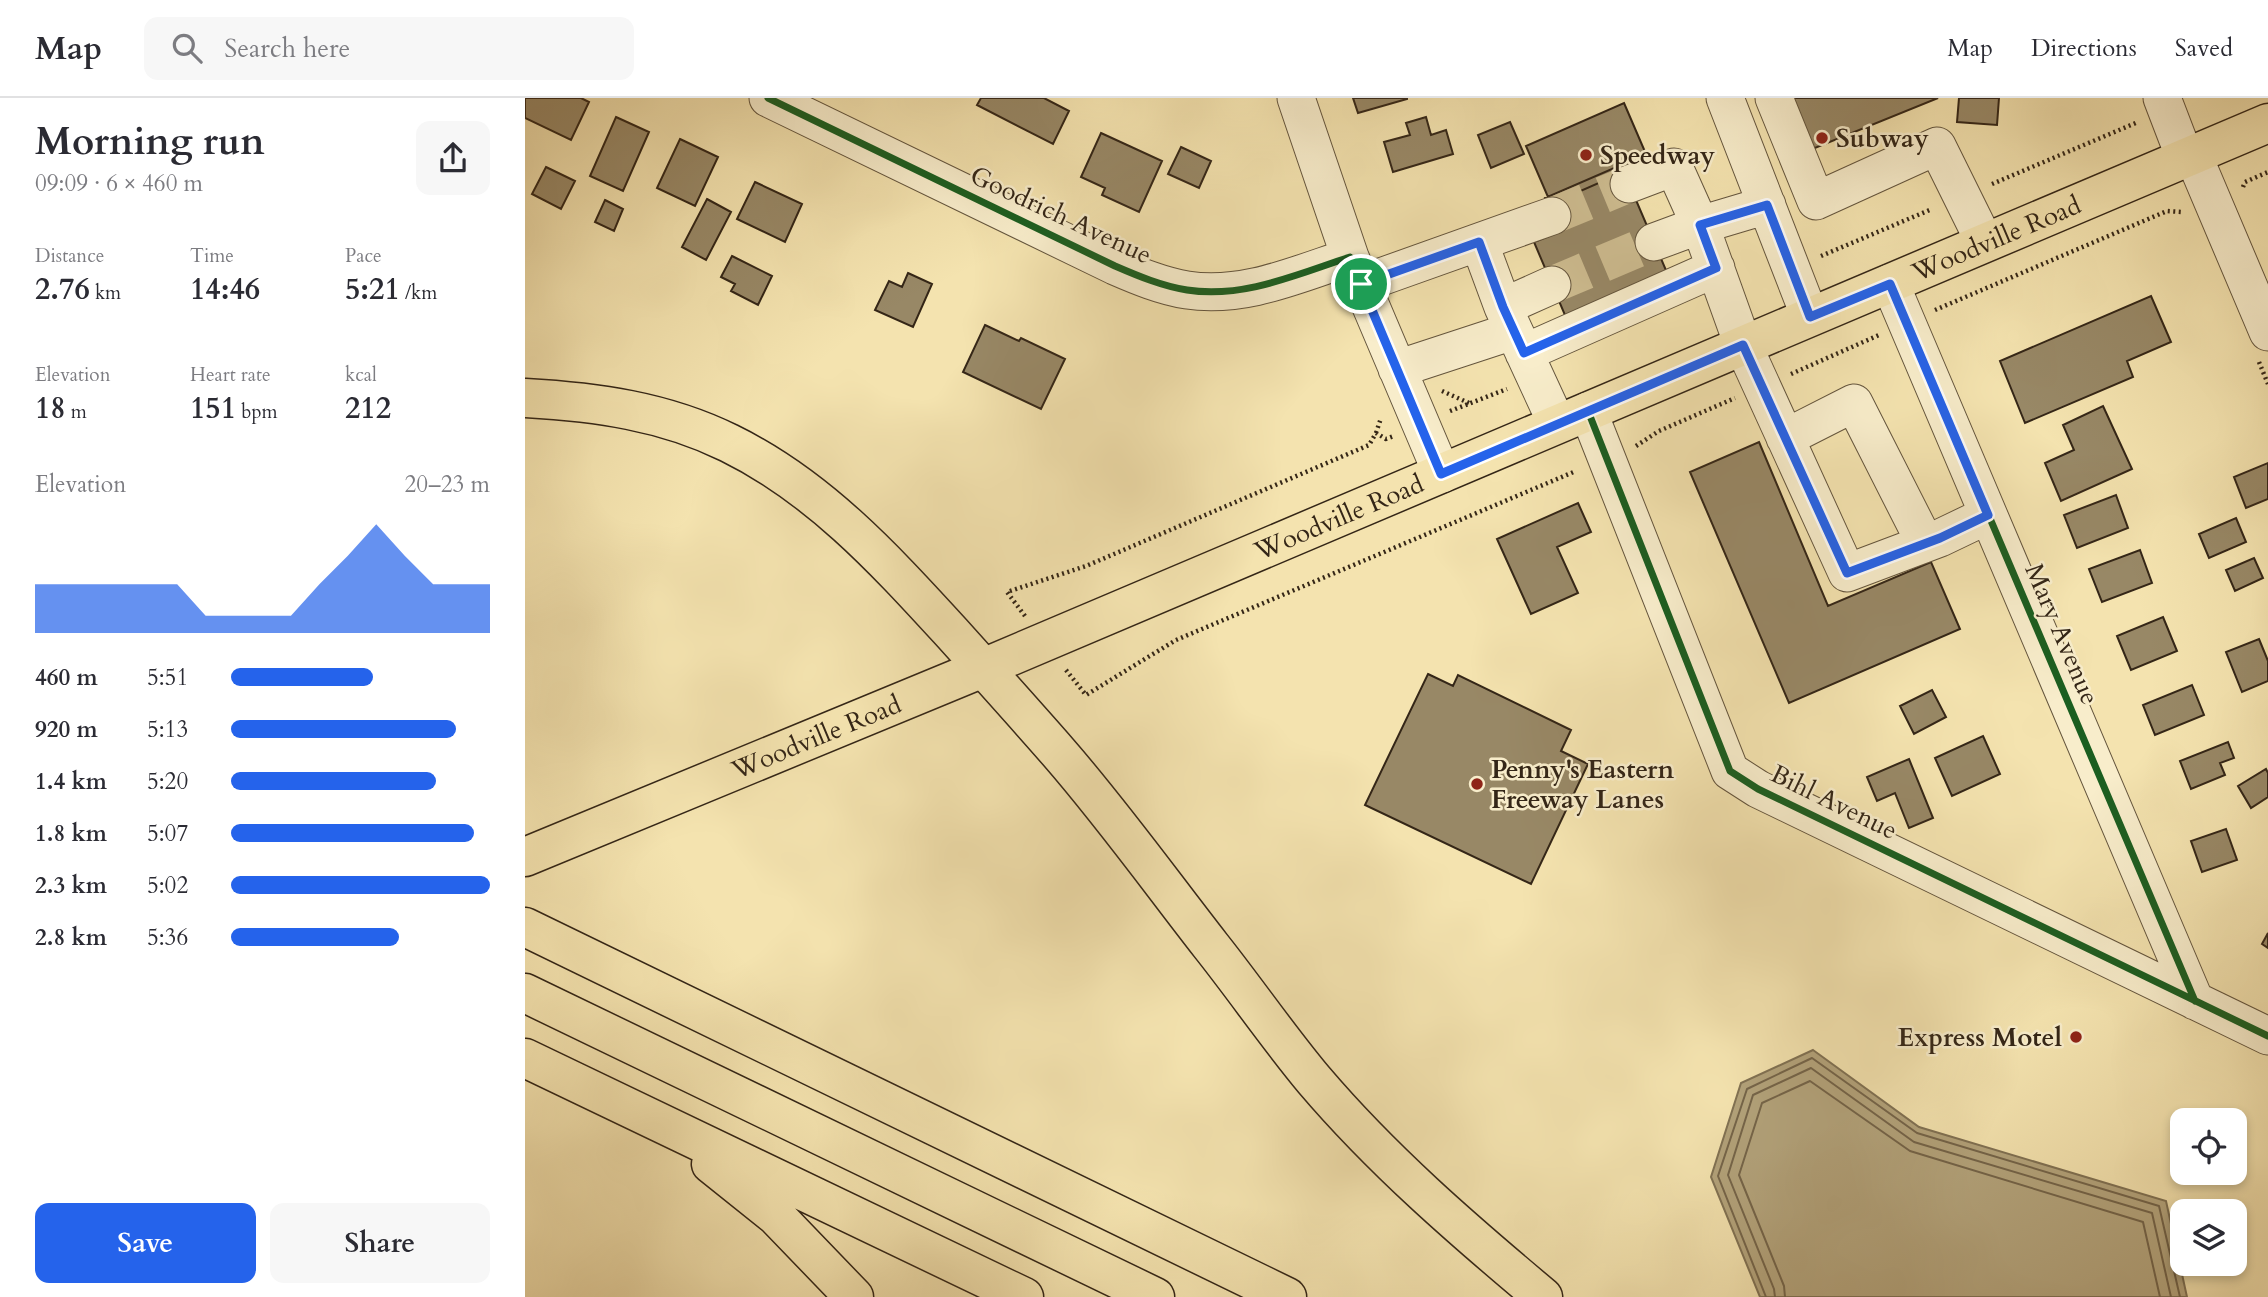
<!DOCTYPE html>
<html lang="en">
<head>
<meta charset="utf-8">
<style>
  body { margin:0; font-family:Cardo,serif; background:#f7f7f7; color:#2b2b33; height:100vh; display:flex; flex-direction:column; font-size:26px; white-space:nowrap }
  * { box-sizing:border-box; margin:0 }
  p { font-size:23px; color:#7c7c81 }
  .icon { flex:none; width:38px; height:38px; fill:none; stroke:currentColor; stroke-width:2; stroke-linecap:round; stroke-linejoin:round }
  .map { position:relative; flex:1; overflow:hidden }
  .sheet { display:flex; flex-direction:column; background:#fff; width:525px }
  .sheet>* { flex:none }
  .buttons { position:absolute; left:1645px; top:1010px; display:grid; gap:14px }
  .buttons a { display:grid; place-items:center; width:77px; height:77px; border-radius:14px; background:#fff; box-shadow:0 4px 10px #0003; font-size:35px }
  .pin { position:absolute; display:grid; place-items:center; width:60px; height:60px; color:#fff; margin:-30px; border:4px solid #fff; border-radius:50%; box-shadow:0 2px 7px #0007 }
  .round { display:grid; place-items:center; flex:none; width:74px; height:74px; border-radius:14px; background:#f7f7f7 }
  .headline { display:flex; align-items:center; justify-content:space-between; height:119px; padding:0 35px }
  h1 { font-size:38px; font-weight:800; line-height:52px }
  .stats { display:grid; grid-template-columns:repeat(3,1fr); gap:10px; height:119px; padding:7px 35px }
  .stats div { display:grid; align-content:center }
  .stats b { font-size:30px; font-weight:800 }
  .stats small { font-size:19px; font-weight:400 }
  .stats p { font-size:19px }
  .chart { height:196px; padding:14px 35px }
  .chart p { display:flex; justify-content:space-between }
  .chart svg { width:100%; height:126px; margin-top:7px; fill:#2563eb; opacity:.7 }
  .action { display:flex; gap:14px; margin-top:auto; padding:14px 35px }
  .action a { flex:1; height:80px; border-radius:14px; background:#2563eb; color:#fff; font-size:28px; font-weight:800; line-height:80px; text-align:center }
  .action a+a { background:#f7f7f7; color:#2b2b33 }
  ul { padding:0 35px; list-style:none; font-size:23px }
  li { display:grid; grid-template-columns:112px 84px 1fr; align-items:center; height:52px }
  li i { height:18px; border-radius:9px; background:#2563eb }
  header { display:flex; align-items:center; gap:42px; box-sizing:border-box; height:98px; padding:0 35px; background:#fff; border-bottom:2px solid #e1e1e2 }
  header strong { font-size:33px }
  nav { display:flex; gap:38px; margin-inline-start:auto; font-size:24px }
  .search { width:490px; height:63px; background:#f7f7f7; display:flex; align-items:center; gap:18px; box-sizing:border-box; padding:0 24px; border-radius:14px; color:#7c7c81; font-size:26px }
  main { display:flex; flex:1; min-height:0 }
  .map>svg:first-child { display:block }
  .water { fill:#b3a37b; stroke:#807153; stroke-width:2 }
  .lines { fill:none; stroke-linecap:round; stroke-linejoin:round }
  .shore { stroke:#746449; stroke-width:2 }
  .building { fill:#988866; stroke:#342617; stroke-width:2 }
  .minor-tunnel { stroke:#cebd91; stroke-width:37; stroke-dasharray:37 18; stroke-linecap:butt }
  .minor-casing { stroke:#64553d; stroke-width:39 }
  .major-casing { stroke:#342617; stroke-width:41 }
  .highway-casing { stroke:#342617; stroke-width:41 }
  .path { stroke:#342617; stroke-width:4.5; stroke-dasharray:2 3.5; stroke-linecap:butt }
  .minor { stroke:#f8edcb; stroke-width:37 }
  .major { stroke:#f4e3af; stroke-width:38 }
  .highway { stroke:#f4e3af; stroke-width:38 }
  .cycleway-casing { stroke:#f8edcb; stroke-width:11 }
  .cycleway { stroke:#1b5e20; stroke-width:7 }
  .route-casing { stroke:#fff; stroke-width:14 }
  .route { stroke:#2563eb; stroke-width:9 }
  .poi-dot { fill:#8f2418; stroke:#f8edcb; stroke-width:2.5 }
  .labels { text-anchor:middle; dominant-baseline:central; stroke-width:5; stroke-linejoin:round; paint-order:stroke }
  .poi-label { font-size:26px; font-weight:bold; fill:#342617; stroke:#f8edcb; text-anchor:start }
  .street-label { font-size:26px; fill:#342617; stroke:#f8edcb }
</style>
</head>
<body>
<header>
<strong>Map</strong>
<div class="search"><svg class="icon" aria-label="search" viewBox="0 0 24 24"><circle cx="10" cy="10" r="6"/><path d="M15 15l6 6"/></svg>Search here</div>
<nav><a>Map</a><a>Directions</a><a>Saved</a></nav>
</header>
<main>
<section class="sheet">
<div class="headline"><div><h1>Morning run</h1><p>09:09 · 6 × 460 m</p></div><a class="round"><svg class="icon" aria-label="share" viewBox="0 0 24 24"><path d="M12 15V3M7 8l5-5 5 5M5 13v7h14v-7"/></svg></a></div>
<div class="stats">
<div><p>Distance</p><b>2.76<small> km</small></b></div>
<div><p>Time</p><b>14:46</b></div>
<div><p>Pace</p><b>5:21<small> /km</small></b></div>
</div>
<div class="stats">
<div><p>Elevation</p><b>18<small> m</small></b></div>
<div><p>Heart rate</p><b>151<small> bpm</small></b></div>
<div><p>kcal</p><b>212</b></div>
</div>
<div class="chart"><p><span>Elevation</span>20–23 m</p>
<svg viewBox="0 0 160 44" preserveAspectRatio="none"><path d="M0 44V27L10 27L20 27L30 27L40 27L50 27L60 38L70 38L80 38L90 38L100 27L110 17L120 6L130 17L140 27L150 27L160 27V44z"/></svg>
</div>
<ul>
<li><b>460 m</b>5:51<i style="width:55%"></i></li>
<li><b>920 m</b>5:13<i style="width:87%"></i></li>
<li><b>1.4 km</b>5:20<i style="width:79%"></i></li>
<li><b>1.8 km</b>5:07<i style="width:94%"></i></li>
<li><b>2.3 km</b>5:02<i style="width:100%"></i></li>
<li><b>2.8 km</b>5:36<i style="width:65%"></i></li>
</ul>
<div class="action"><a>Save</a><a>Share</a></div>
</section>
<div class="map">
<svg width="1743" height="1199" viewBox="0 0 1743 1199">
  <rect width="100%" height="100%" fill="#f4e3af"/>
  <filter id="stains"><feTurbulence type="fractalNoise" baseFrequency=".00286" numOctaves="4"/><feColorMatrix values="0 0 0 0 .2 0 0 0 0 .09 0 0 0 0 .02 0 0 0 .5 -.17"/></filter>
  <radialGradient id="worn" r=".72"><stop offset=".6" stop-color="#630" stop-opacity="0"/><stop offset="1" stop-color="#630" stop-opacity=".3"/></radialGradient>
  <path class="water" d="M1288 952 1394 1029 1641 1103 1662 1199H1235L1186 1079 1216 985Z"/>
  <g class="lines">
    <path class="shore" d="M1241 1199 1193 1078 1222 991 1287 960 1392 1035 1634 1108 1655 1199
      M1250 1199 1249 1191 1203 1077 1228 997 1286 970 1389 1044 1627 1115 1646 1199
      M1260 1199 1259 1188 1214 1077 1237 1005 1285 983 1385 1053 1618 1124 1635 1199"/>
  </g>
  <path class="building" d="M0 0H56L64 4 46 42 0 20Z
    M456 0H519L544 13 528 46 452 7Z
    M828 0H882V1L833 15Z
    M1264 0H1413L1285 52Z
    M1434 0H1474L1472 27 1432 24Z
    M1099 5 1124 63 1026 106 1001 48Z
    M91 19 124 34 98 93 65 78Z
    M901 19 906 37 921 32 928 56 868 74 859 44 885 37 881 25Z
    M985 24 999 56 966 70 953 37Z
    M576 35 637 63 614 114 577 97 580 90 556 79Z
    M155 41 193 59 170 108 132 90Z
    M656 49 686 63 674 90 643 76Z
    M1096 67 1146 184 1045 229 1009 144 1034 134 1020 100Z
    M21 69 50 83 36 111 7 96Z
    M230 84 277 106 260 144 212 121Z
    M182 101 206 114 181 162 157 149Z
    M80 102 98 111 89 133 70 124Z
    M207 158 247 178 233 207 206 193 210 186 196 179Z
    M383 175 407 186 388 229 350 212 364 183 377 189Z
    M1626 198 1646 244 1602 263 1608 279 1500 325 1475 263Z
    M460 227 494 243 496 240 540 261 516 311 438 274Z
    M1578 308 1607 371 1536 403 1520 365 1549 352 1538 327Z
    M1234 344 1303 508 1406 464 1435 531 1264 605 1165 374Z
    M1743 365V401L1721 410 1709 379Z
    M1591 397 1603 430 1552 450 1539 417Z
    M1053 405 1066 434 1032 449 1053 495 1006 516 972 441Z
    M1711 420 1721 444 1684 460 1674 436Z
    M1615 452 1627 485 1577 504 1564 471Z
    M1729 460 1738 480 1710 493 1701 472Z
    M1638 519 1652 553 1606 572 1592 538Z
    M1734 541 1743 563V583L1717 594 1701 554Z
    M903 576 928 588 933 577 1046 632 1036 653 1063 666 1006 786 840 707Z
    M1667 587 1679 617 1630 637 1618 607Z
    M1407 592 1421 619 1389 636 1375 608Z
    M1458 638 1475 676 1427 698 1410 660Z
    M1703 644 1709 660 1695 665 1700 677 1666 691 1655 663Z
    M1384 661 1408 720 1384 730 1370 695 1352 703 1342 679Z
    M1741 671 1743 675V699L1726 710 1713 688Z
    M1701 731 1712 762 1677 774 1666 743Z
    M1743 835V850L1737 846Z"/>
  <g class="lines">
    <path class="minor-tunnel" d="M1027 118 1104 86
      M1027 187 1129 144"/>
    <defs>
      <path id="minor" d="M243 0 590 168C613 178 637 188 662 192 718 201 773 176 825 159
        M771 0 825 159 917 376
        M1200 0 1285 219
        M1249 0 1291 103 1412 48 1460 145
        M1637 0 1660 60
        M1668 57 1743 234
        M1104 86 1149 69 1175 127 1242 107
        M954 144 978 209
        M1129 144 1175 127 1218 247 1322 475 1415 440 1463 417
        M1365 185 1670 903
        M836 186 1027 118
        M1027 187 978 209 1032 326
        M999 255 1191 170
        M872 271 988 233
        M1063 313 1205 673 1233 691 1743 938
        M1260 340 1329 305 1400 445"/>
      <g id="major">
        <path id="s1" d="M0 759 458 570 1743 25"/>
      </g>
      <path id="highway" d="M0 300C71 304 139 313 204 345 294 389 360 462 427 535 463 575 499 615 534 655 588 717 636 784 686 848 721 892 753 939 789 982 857 1062 938 1132 1018 1199
        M0 829 762 1199
        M0 895 630 1199
        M0 960 499 1199
        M186 1066 251 1118 329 1199"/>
    </defs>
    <use href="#minor" class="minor-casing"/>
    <use href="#major" class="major-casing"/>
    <use href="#highway" class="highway-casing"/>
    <path class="path" d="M1467 86 1613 24
      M1718 89 1720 84 1743 74
      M1296 158 1407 111
      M1410 212 1642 113 1657 114
      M1734 264 1743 286
      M1266 276 1354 237
      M917 293 944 305
      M925 313 982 291
      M851 335 856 320
      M1111 348 1134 333 1210 300
      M500 518 482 494 561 468 844 347 851 335 861 341 869 338
      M541 572 561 597 651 542 1051 373"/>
    <use href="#minor" class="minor"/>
    <use href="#major" class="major"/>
    <use href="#highway" class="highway"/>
    <defs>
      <path id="cycleway" d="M243 0 590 168C613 178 637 188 662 192 718 201 773 176 825 159
        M1365 185 1670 903
        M1063 313 1205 673 1233 691 1743 938"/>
    </defs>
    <use href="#cycleway" class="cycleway-casing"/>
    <use href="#cycleway" class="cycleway"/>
  </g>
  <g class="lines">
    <defs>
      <path id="route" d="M1242 107 1285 219 1365 186 1463 417 1415 440 1322 475 1218 247 916 376 836 186 954 144 978 209 999 255 1191 170 1175 127Z"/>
    </defs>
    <use href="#route" class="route-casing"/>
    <use href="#route" class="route"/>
  </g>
  <g class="poi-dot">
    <circle cx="1297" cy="40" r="7"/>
    <circle cx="1061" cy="57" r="7"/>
    <circle cx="952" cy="686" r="7"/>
    <circle cx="1551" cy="939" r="7"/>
  </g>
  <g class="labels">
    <g class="poi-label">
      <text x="1311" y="40">Subway</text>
      <text x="1075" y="57">Speedway</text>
      <text x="966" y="671">Penny's Eastern<tspan x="966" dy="30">Freeway Lanes</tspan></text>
      <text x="1537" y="939" text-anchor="end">Express Motel</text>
    </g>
    <g class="street-label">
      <text transform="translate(536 117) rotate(25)">Goodrich Avenue</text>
      <text stroke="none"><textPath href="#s1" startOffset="1596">Woodville Road</textPath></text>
      <text stroke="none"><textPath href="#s1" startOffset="882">Woodville Road</textPath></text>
      <text transform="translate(1537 536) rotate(67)">Mary Avenue</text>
      <text stroke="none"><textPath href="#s1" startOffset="315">Woodville Road</textPath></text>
      <text transform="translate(1309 704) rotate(26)">Bihl Avenue</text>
    </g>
  </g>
  <rect width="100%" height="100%" filter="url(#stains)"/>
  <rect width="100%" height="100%" fill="url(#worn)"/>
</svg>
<div class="buttons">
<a><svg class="icon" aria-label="locate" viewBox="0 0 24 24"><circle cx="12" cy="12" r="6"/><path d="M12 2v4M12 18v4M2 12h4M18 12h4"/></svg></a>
<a><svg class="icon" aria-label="layers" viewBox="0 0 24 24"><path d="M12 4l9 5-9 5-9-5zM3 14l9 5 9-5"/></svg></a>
</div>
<div class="pin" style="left:836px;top:186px;background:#1e9e55"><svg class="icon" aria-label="arrive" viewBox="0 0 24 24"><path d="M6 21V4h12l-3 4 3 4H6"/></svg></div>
</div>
</main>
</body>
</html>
